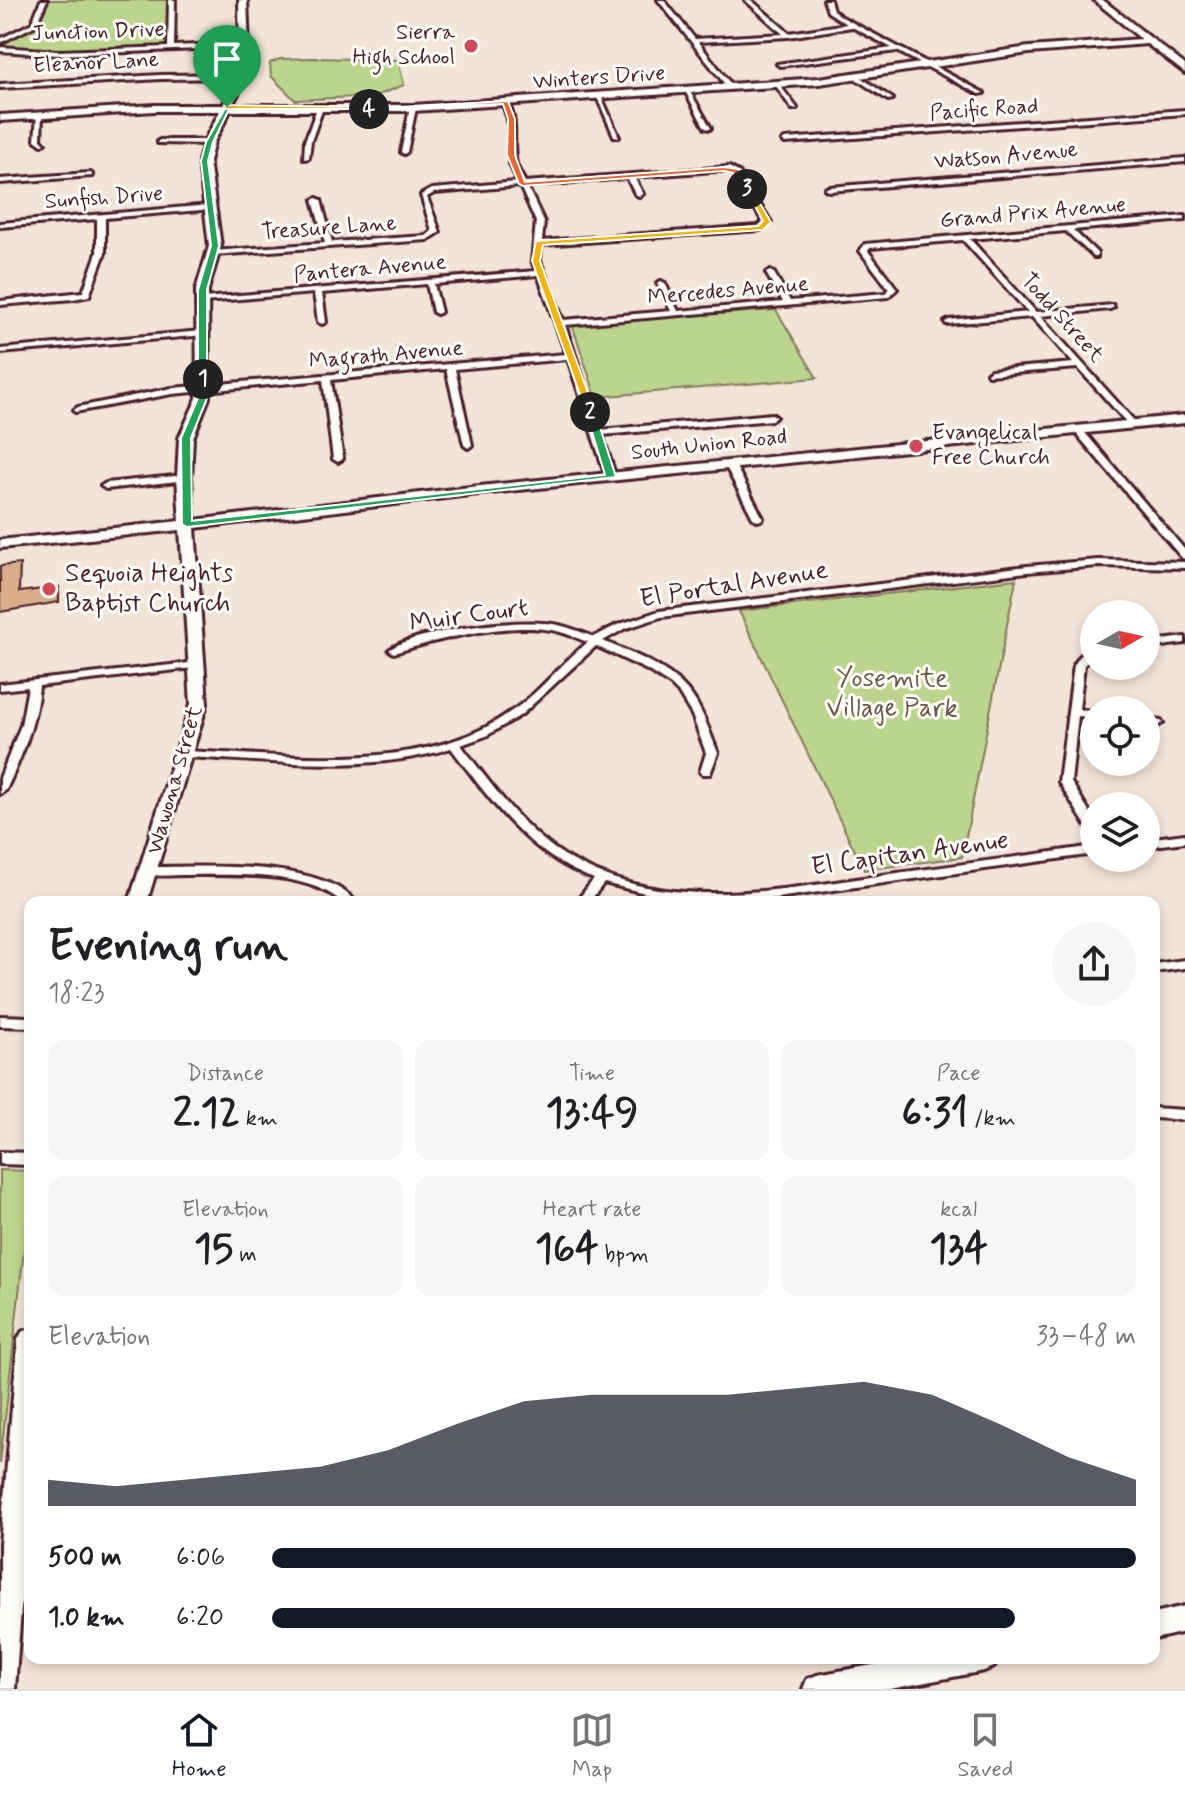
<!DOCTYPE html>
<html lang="en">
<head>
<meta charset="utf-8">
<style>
  body { margin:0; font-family:Mynerve,sans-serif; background:#f6f6f6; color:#202124; height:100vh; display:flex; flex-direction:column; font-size:30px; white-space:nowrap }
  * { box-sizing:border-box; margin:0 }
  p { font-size:26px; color:#757577 }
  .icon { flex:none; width:44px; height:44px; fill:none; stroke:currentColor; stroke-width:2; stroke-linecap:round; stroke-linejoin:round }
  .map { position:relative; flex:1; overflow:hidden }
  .sheet { position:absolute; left:24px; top:896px; width:1136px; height:768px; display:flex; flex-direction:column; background:#fff; border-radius:16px; box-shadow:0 4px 12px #0003 }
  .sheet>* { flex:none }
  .needle { width:52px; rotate:81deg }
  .tools { position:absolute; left:1080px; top:600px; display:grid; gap:16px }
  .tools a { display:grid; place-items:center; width:80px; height:80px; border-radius:50%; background:#fff; box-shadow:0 4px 12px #0003; font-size:40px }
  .pin { position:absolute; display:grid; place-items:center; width:68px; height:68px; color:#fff; margin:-82px -34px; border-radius:50% 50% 50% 0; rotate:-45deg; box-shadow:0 0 8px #0007 }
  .pin .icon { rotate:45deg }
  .km { position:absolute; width:40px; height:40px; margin:-20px; border-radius:50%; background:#222; color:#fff; font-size:22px; line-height:40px; text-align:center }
  .round { display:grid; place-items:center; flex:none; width:84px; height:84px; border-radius:42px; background:#f6f6f6 }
  .head { display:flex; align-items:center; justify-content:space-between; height:136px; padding:0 24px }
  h1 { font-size:44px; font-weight:800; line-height:60px }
  .figures { display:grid; grid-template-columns:repeat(3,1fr); gap:12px; height:136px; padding:8px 24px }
  .figures div { display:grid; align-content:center; border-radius:16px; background:#f6f6f6; text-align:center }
  .figures b { font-size:40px; font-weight:800 }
  .figures small { font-size:22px; font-weight:400 }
  .figures p { font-size:22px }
  .chart { height:224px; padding:16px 24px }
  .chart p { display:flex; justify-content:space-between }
  .chart svg { width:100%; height:144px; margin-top:8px; fill:#111827; opacity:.7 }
  ul { padding:0 24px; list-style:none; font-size:26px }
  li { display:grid; grid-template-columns:128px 96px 1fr; align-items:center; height:60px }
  li i { height:20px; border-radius:10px; background:#111827 }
  .tabs { display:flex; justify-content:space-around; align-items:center; height:112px; border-top:2px solid #e0e0e0; background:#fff; font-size:22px; color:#757577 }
  .tabs a { display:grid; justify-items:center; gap:4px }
  .tabs .current { color:#111827 }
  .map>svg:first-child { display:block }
  .green { fill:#bcd58d; stroke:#837a5c; stroke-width:2 }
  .building { fill:#daad8b; stroke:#4a1f2b; stroke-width:2 }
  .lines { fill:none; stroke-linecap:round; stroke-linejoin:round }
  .street-casing { stroke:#4a1f2b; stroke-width:6 }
  .secondary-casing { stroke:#4a1f2b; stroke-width:6 }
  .street { fill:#fdfcf7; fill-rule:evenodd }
  .secondary { fill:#fdfcf7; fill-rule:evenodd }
  .split-1 { fill:#22a559; stroke:#fff; stroke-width:2 }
  .split-2 { fill:#22a559; stroke:#fff; stroke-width:2 }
  .split-3 { fill:#f5b400; stroke:#fff; stroke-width:2 }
  .split-4 { fill:#f0652b; stroke:#fff; stroke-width:2 }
  .split-5 { fill:#f5b400; stroke:#fff; stroke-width:2 }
  .poi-dot { fill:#d1495b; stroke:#fdfcf7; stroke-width:3 }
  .labels { text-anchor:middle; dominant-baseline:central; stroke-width:6; stroke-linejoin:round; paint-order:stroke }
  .far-street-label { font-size:22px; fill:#4a1f2b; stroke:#fdfcf7 }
  .far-poi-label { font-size:22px; fill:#4a1f2b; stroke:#fdfcf7; text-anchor:end }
  .poi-label { font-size:26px; fill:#4a1f2b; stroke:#fdfcf7; text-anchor:start }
  .street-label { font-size:26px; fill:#4a1f2b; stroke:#fdfcf7 }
  .park-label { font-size:26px; fill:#6c5648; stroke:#fdfcf7 }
</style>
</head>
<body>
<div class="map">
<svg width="1185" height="1689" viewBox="0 0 1185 1689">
  <rect width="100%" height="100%" fill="#f2e4d7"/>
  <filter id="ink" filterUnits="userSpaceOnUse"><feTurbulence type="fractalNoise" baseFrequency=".0125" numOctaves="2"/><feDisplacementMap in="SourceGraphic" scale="16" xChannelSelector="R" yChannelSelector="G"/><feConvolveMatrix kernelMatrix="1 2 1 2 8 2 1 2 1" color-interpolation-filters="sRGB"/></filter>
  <g filter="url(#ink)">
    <path class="green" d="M44 0H172L171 48 86 52 0 49V41L34 24Z
      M313 58 398 60 404 85 376 96 295 100 271 76 270 63 280 59Z
      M776 310 817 378 596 397 572 324Z
      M1016 579 962 857 864 870 739 611Z
      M0 1170 30 1171V1196L0 1464Z"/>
    <path class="building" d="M20 564 19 592 59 587V602L0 612V566Z"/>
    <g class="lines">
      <defs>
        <path id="street" d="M41 0H47L36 25 0 43V39L32 23Z
          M169 0H175L174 46 245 43 248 45 245 47 59 55 0 51V47L59 51 168 47Z
          M658 0H664L695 39 783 34 745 0H751L789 33 847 24 828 12 824 0H830L833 10 842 17 984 93 979 94 897 51 780 66 777 64 892 48 852 27 788 37 698 42 733 87 728 88Z
          M161 75 243 74 246 76 243 78 161 79 0 88V84Z
          M858 76 860 77 893 99 888 100 856 79Z
          M774 83H778L797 108 796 109H792Z
          M684 89 689 90 711 128 710 129 705 128Z
          M596 95 601 96 619 137 614 136Z
          M505 100C520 117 511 142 516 164 518 170 522 176 525 182L729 167 740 173 771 222 760 230 541 245 540 261 563 320 671 311 657 283 661 281 665 283 678 311 783 302 766 273 770 271 774 273 790 301 886 293 889 289 860 251 865 244 1185 216V220L1073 230 1097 253V257H1094L1066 231 970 239 1036 312 1113 305 1114 307 1110 309 1040 316 1137 424 1130 426 1078 368 988 375 987 373 991 370 1073 363 1032 317 946 324 945 322 949 320 1028 312 963 240 870 248 868 251 897 289 888 297 565 325 600 430 772 414 776 417 772 420 602 435 616 477 611 480 606 477 568 359 455 369 472 445 468 448 464 445 446 369 331 380 343 459 338 462 333 459 323 380 172 394 75 412 74 410 78 407 172 388 566 354 538 275 434 284 441 312 437 314 433 312 427 284 322 293 326 322 322 324 318 322 314 293 203 302 199 300 203 298 536 271 532 261 536 222 520 186 434 193 427 197 440 232 428 240 213 255 209 253 213 251 325 243 313 200 317 198 321 200 332 242 426 236 432 231 421 195 432 189 518 182 510 164 508 119 502 102ZM715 171H728L735 175 763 222 758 226 542 241 544 222 527 186 627 178 635 194 639 196 643 194 634 177Z
          M320 106 323 108 311 141 309 158 304 159 305 141 317 108Z
          M413 106 416 108 407 152 404 154 401 152 410 108Z
          M1185 110V114L785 143 782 141 785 139Z
          M37 114 42 115 41 139 45 143 42 145 35 140Z
          M160 140H209L212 142 209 144 158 143V141Z
          M1185 158V162L829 191 825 189 829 187Z
          M90 173 92 174V176L0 183V179Z
          M210 205H213V209L105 218V253L89 296 73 299 0 305V301L83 292 97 253V219L0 227V223Z
          M202 331H205V335L0 353V349Z
          M1077 426 1080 427 1185 550V559L1182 558 1074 431V427Z
          M730 462 735 465 763 518 761 520 758 521 753 518 725 465Z
          M184 475 187 476V480L106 489 101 486 106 483Z
          M1098 560 1185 562V568L1098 566 1027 572 661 617 624 629 603 641C633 654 673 668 692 696 704 713 710 734 718 753L710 774H702L700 772 706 753 692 715 678 692 671 685 647 670 596 646 521 715 486 736 461 745C492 785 520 827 564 855 661 916 784 889 890 874 958 865 1026 856 1094 846V854L755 901 686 900 653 895 604 883 589 902H576L594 879C529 856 491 801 451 748 371 774 269 761 186 757L180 754 186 751C276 755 395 770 478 731 489 726 500 719 510 712 539 694 560 664 588 642 576 638 564 632 552 630 506 622 439 639 394 653L389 650C415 630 519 618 553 624 567 626 581 632 594 637L617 625 659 611 1027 566Z
          M1185 637V643L1146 648V642Z
          M1094 649V656L1084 665 1079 709 1094 712V718L1078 716 1071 782 1094 819V833L1090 832 1059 782 1074 665 1080 656Z
          M198 662 202 663 203 665 202 667 39 686C36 723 22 756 6 790L0 794V778L21 725 28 687 0 690V684Z
          M1146 719 1161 721 1163 723 1157 726 1146 725Z
          M1185 834V842L1146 847V839Z
          M148 867C201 867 321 859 356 902H342C306 871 233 875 187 875 173 875 158 877 144 874L142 871Z
          M1185 960V968L1154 972V964Z
          M0 1016 30 1017V1027L0 1026Z
          M1154 1108 1185 1110V1120L1154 1118Z
          M0 1152 30 1153V1165L0 1164Z
          M30 1551V1567L0 1571V1555Z"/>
        <path id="secondary" d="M239 0H247L250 71 232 105H413L819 78 1029 47 1141 39 1094 0H1103L1185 65V73L1147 44 1029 53 819 84 413 111H230L214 142 209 161 221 246 208 290 209 398 193 438 191 478 194 520 470 487 1185 415V423L470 495 195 528 207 704 147 902H129L191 704 180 530 0 548V540L180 521 177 478 179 438 197 398 196 290 209 246 199 161 204 142 220 111H154L0 121V115L154 105H223L240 71Z
          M30 1329V1492L15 1689H0V1544L18 1339 22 1332Z
          M1185 1606V1632L1154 1639V1613Z
          M911 1658H998L994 1667 984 1671 890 1689H803L807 1679 817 1675Z"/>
      </defs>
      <use href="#street" class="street-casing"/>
      <use href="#secondary" class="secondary-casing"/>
      <use href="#street" class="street"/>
      <use href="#secondary" class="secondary"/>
    </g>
  </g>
  <path class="split-1" d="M227 105 230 107 213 142 208 161 219 246 207 290V379L203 381 198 379V290L211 246 201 161 206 142Z"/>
  <path class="split-2" d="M203 376 207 379V398L191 438 192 521 605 475 586 412 590 409 595 412 616 477 187 527 182 524 181 438 198 398V379Z"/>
  <path class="split-3" d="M745 187H750L771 222 763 230 543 245 540 261 595 412 587 414 532 261 536 241 758 226 763 221Z"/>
  <path class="split-4" d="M508 101 515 119V155L525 182 724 167 738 169 751 189 745 190 733 173 724 171 523 186 519 184 507 155 508 119 503 104 366 109Z"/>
  <path class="split-5" d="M227 105 369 107 373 109H224Z"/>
  <g class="poi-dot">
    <circle cx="471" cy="46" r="8"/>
    <circle cx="916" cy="446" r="8"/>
    <circle cx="49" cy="589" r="8"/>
  </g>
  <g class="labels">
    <g class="far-street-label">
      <text transform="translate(98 32) rotate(-2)">Junction Drive</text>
      <text transform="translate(96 63) rotate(-3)">Eleanor Lane</text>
      <text transform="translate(599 78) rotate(-4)">Winters Drive</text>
      <text transform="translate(984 110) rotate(-4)">Pacific Road</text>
      <text transform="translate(1006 156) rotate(-5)">Watson Avenue</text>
      <text transform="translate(104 198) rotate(-4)">Sunfish Drive</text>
      <text transform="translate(1033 213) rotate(-5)">Grand Prix Avenue</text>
      <text transform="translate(329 228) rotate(-4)">Treasure Lane</text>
      <text transform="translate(370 269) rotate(-5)">Pantera Avenue</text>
      <text transform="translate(728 291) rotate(-5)">Mercedes Avenue</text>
      <text transform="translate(1062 318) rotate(48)">Todd Street</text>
      <text transform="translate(386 355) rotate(-5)">Magrath Avenue</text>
      <text transform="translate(709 445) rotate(-6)">South Union Road</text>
      <text transform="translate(175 780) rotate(-74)">Wawona Street</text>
    </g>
    <g class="far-poi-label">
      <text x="455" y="33">Sierra<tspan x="455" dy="25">High School</tspan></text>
      <text x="932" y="433" text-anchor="start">Evangelical<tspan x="932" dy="25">Free Church</tspan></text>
    </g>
    <g class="poi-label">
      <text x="65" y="574">Sequoia Heights<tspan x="65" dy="30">Baptist Church</tspan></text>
    </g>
    <g class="street-label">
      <text transform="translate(734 585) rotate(-9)">El Portal Avenue</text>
      <text transform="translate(469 616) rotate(-8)">Muir Court</text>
      <text transform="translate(910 854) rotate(-8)">El Capitan Avenue</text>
    </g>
    <g class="park-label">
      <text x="892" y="679">Yosemite<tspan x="892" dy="30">Village Park</tspan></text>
    </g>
  </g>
</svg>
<div class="tools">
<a><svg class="needle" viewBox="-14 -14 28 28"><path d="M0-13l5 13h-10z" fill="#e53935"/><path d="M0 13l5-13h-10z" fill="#757577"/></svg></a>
<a><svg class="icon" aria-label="locate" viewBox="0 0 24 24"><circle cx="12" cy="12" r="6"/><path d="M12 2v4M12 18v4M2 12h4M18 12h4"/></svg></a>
<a><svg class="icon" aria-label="layers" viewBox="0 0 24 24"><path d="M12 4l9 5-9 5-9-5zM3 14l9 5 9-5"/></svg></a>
</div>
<div class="pin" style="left:227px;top:107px;background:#1e9e55"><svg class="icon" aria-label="arrive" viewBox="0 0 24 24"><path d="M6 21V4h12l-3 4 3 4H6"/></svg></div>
<b class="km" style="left:203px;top:379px">1</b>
<b class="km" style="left:590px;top:412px">2</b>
<b class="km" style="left:747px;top:189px">3</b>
<b class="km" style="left:369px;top:109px">4</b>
<section class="sheet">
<div class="head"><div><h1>Evening run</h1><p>18:23</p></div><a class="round"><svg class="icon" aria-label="share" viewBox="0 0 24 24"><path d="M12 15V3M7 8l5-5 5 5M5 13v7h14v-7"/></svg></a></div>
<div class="figures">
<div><p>Distance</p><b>2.12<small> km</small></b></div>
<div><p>Time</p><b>13:49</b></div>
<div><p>Pace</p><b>6:31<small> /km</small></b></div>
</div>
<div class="figures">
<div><p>Elevation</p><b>15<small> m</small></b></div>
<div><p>Heart rate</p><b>164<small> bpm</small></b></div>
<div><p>kcal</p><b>134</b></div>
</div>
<div class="chart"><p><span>Elevation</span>33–48 m</p>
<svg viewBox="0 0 160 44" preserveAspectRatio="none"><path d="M0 44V36L10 38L20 36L30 34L40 32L50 27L60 19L70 12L80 10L90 10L100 10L110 8L120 6L130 10L140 19L150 29L160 36V44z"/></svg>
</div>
<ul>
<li><b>500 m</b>6:06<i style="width:100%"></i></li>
<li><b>1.0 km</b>6:20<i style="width:86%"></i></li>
</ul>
</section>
</div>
<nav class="tabs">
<a class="current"><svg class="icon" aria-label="home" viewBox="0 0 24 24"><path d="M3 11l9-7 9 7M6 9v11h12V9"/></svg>Home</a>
<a><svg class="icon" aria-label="map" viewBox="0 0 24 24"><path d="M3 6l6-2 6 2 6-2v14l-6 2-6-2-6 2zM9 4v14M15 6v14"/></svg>Map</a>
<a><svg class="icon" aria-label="saved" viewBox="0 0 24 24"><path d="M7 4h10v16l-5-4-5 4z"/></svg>Saved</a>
</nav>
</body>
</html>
